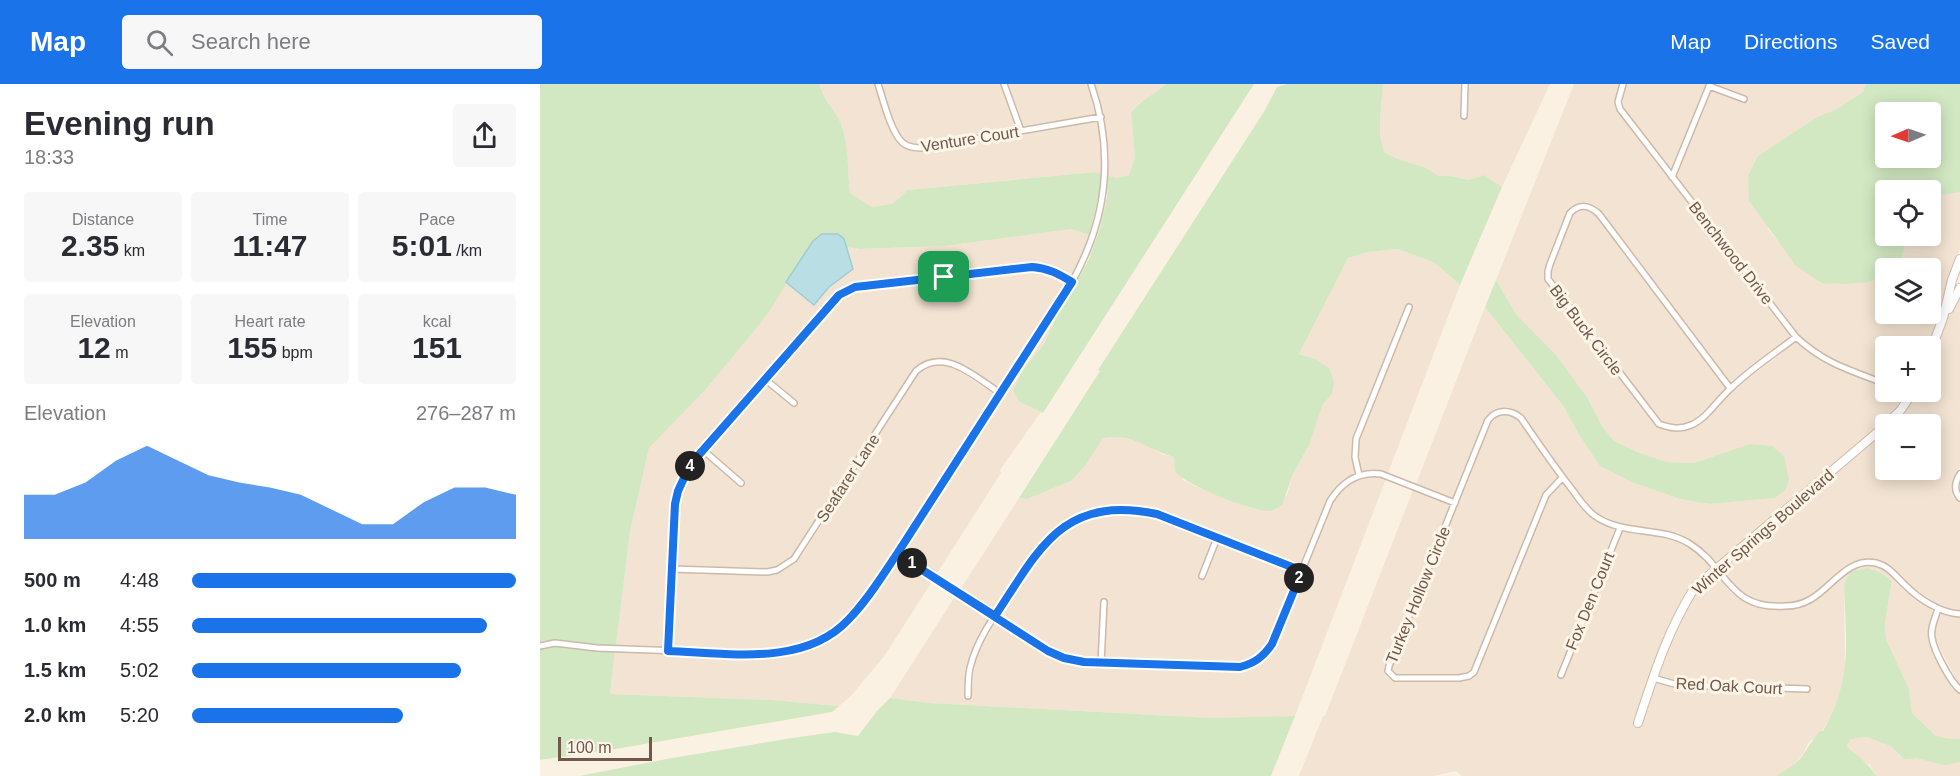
<!DOCTYPE html>
<html lang="en">
<head>
<meta charset="utf-8">
<style>
  body { margin:0; font-family:Arial,sans-serif; background:#f7f7f7; color:#2b2b33; height:100vh; display:flex; flex-direction:column; font-size:22px; white-space:nowrap }
  * { box-sizing:border-box; margin:0 }
  p { font-size:20px; color:#7c7c81 }
  .icon { flex:none; width:33px; height:33px; fill:none; stroke:currentColor; stroke-width:2; stroke-linecap:round; stroke-linejoin:round }
  .map { position:relative; flex:1; overflow:hidden }
  .drawer { display:flex; flex-direction:column; background:#fff; width:540px }
  .drawer>* { flex:none }
  .needle { width:39px; rotate:268deg }
  .fabs { position:absolute; left:1335px; top:18px; display:grid; gap:12px }
  .fabs a { display:grid; place-items:center; width:66px; height:66px; border-radius:6px; background:#fff; box-shadow:0 3px 15px #0003; font-size:30px }
  .scale { position:absolute; left:18px; bottom:15px; width:94px; box-sizing:border-box; padding-left:6px; border:3px solid #72584a; border-top:0; font-size:16px; line-height:21px; white-space:nowrap; color:#72584a; -webkit-text-stroke:4px #fef5e9; paint-order:stroke }
  .pin { position:absolute; display:grid; place-items:center; width:51px; height:51px; color:#fff; margin:-26px; border-radius:12px; box-shadow:0 3px 9px #0006 }
  .km { position:absolute; width:30px; height:30px; margin:-15px; border-radius:50%; background:#222; color:#fff; font-size:16px; line-height:30px; text-align:center }
  .round { display:grid; place-items:center; flex:none; width:63px; height:63px; border-radius:6px; background:#f7f7f7 }
  .headline { display:flex; align-items:center; justify-content:space-between; height:102px; padding:0 24px }
  h1 { font-size:33px; font-weight:700; line-height:45px }
  .figures { display:grid; grid-template-columns:repeat(3,1fr); gap:9px; height:102px; padding:6px 24px }
  .figures div { display:grid; align-content:center; border-radius:6px; background:#f7f7f7; text-align:center }
  .figures b { font-size:30px; font-weight:700 }
  .figures small { font-size:16px; font-weight:400 }
  .figures p { font-size:16px }
  .chart { height:168px; padding:12px 24px }
  .chart p { display:flex; justify-content:space-between }
  .chart svg { width:100%; height:108px; margin-top:6px; fill:#1a73e8; opacity:.7 }
  ul { padding:0 24px; list-style:none; font-size:20px }
  li { display:grid; grid-template-columns:96px 72px 1fr; align-items:center; height:45px }
  li i { height:15px; border-radius:8px; background:#1a73e8 }
  header { display:flex; align-items:center; gap:36px; box-sizing:border-box; height:84px; padding:0 30px; background:#1a73e8; color:#fff }
  header strong { font-size:28px }
  nav { display:flex; gap:33px; margin-inline-start:auto; font-size:21px }
  .search { width:420px; height:54px; background:#f7f7f7; display:flex; align-items:center; gap:15px; box-sizing:border-box; padding:0 21px; border-radius:6px; color:#7c7c81; font-size:22px }
  main { display:flex; flex:1; min-height:0 }
  .map>svg:first-child { display:block }
  .residential { fill:#f2e3d2 }
  .green { fill:#d2e8c2; fill-rule:evenodd }
  .water { fill:#b9dee3; stroke:#9fcdd5; stroke-width:1.5 }
  .lines { fill:none; stroke-linecap:round; stroke-linejoin:round }
  .street-casing { stroke:#ccb9aa; stroke-width:8 }
  .secondary-casing { stroke:#d1bbab; stroke-width:10 }
  .street { stroke:#fff; stroke-width:5 }
  .secondary { stroke:#fff; stroke-width:8 }
  .route-casing { stroke:#fff; stroke-width:12 }
  .route { stroke:#1a73e8; stroke-width:8 }
  .labels { text-anchor:middle; dominant-baseline:central; stroke-width:6; stroke-linejoin:round; paint-order:stroke }
  .street-label { font-size:16px; fill:#72584a; stroke:#fef5e9 }
</style>
</head>
<body>
<header>
<strong>Map</strong>
<div class="search"><svg class="icon" aria-label="search" viewBox="0 0 24 24"><circle cx="10" cy="10" r="6"/><path d="M15 15l6 6"/></svg>Search here</div>
<nav><a>Map</a><a>Directions</a><a>Saved</a></nav>
</header>
<main>
<section class="drawer">
<div class="headline"><div><h1>Evening run</h1><p>18:33</p></div><a class="round"><svg class="icon" aria-label="share" viewBox="0 0 24 24"><path d="M12 15V3M7 8l5-5 5 5M5 13v7h14v-7"/></svg></a></div>
<div class="figures">
<div><p>Distance</p><b>2.35<small> km</small></b></div>
<div><p>Time</p><b>11:47</b></div>
<div><p>Pace</p><b>5:01<small> /km</small></b></div>
</div>
<div class="figures">
<div><p>Elevation</p><b>12<small> m</small></b></div>
<div><p>Heart rate</p><b>155<small> bpm</small></b></div>
<div><p>kcal</p><b>151</b></div>
</div>
<div class="chart"><p><span>Elevation</span>276–287 m</p>
<svg viewBox="0 0 160 44" preserveAspectRatio="none"><path d="M0 44V26L10 26L20 21L30 12L40 6L50 12L60 18L70 21L80 23L90 26L100 32L110 38L120 38L130 29L140 23L150 23L160 26V44z"/></svg>
</div>
<ul>
<li><b>500 m</b>4:48<i style="width:100%"></i></li>
<li><b>1.0 km</b>4:55<i style="width:91%"></i></li>
<li><b>1.5 km</b>5:02<i style="width:83%"></i></li>
<li><b>2.0 km</b>5:20<i style="width:65%"></i></li>
</ul>
</section>
<div class="map">
<svg width="1420" height="692" viewBox="0 0 1420 692">
  <rect width="100%" height="100%" fill="#fbf1e3"/>
  <path class="residential" d="M279 0H334L353 52 361 62 372 66 382 67 558 37 561 74V90L554 88 368 106 352 120 332 123 310 109 308 89 289 19 281 6Z
    M341 0H460L476 44 382 61 374 60 366 57 359 50Z
    M468 0H547L557 31 484 43Z
    M555 0H626L618 7 599 19 591 29 595 73 589 91 577 94 568 92 569 73 565 36Z
    M843 0H921L920 35H927L929 0H1010L962 103 944 91 929 96 910 92H899L886 84 858 75 844 68 840 51V37Z
    M1034 0H1079L1074 19 1077 27 1251 253 1191 299 1062 128 1055 122 1047 118 1039 119 1031 123 1027 128 1006 179 1004 186 1005 196 1008 202 1116 342 1128 347H1140L1149 346 1160 341 1193 306 1256 258 1269 269 1286 280 1345 303 1346 308H1357L1366 311 1357 325 1342 340 1176 480 1156 459 1137 448 1081 441 1057 429 1047 420 1025 392 984 332 968 323 955 325 945 335 913 414 876 400 945 223 1024 323 1038 349 1060 382 1091 398 1140 415 1169 420 1235 414 1246 407 1193 366 1154 379 1127 378 1097 368 1073 356 1062 342 1047 313 1016 271 976 230 956 196Z
    M1086 0H1166L1131 85 1083 24V10Z
    M1174 0H1326L1323 8 1297 25 1277 33 1218 72 1228 145 1243 163 1330 198 1345 191 1346 230H1390V184H1354L1360 178 1368 152H1390V115L1392 113 1420 108V165L1409 195 1400 233 1389 262H1346L1345 296 1290 275 1273 264 1259 251 1136 92 1171 6 1205 19 1208 14Z
    M1042 125 1051 127 1056 132 1186 304 1155 335 1140 341H1131L1121 337 1014 199 1011 188 1013 181 1033 131Z
    M531 145 549 151 542 173 530 194 517 185 505 181 492 180 315 200 296 209 158 366 147 380 139 394 131 420 125 563 76 561 90 448 109 364 165 305 227 231 246 198 274 221 289 203 313 185 306 163 320 165 405 162Z
    M858 165 895 179 920 201 848 389 831 385 822 387 818 365 819 356 874 221 867 219 812 354 811 366 815 389 804 395 794 404 786 416 759 482 619 427 597 423 576 422 554 426 531 435 516 444 499 461 454 528 420 506 479 414 487 415 531 397 563 353 578 352 605 360 621 370 635 373 643 396 657 403 708 423 730 427 747 411 753 390 770 359 783 320 792 310 775 275 759 270 808 174 828 168Z
    M492 186 503 187 514 191 527 199 459 305 413 276 399 273 387 275 373 286 251 473 236 483 227 484 136 482 139 420 141 408 153 383 163 371 201 403 206 399 168 365 226 300 254 323 259 319 231 295 302 213 316 206Z
    M1420 211V383L1413 395 1411 404 1413 412 1420 419V527L1399 522 1369 501 1352 483 1337 476H1321L1307 481 1276 508 1259 517 1231 519 1217 516 1203 509 1194 502 1181 485 1345 346 1346 386H1390V340H1351L1377 308H1390L1391 280 1407 235Z
    M521 222 504 260 483 286 480 318 501 328 460 386 461 389 396 491 362 469Z
    M399 279 411 282 455 310 352 470 305 535 285 551 272 557 239 565 223 567 132 564 135 488 227 491 239 489 256 478 263 470 379 289 390 281Z
    M958 331H970L978 336 1018 394 1002 410 931 586 927 589 919 591H856L852 587V582L951 338Z
    M831 392 846 395 755 632 670 634 390 619 350 614 416 511 450 533 431 567 426 585 424 615H431L434 586 438 569 456 537 506 570 524 577 543 581 699 586 711 583 727 573 735 561 793 419 800 408 808 400 821 394Z
    M1022 399 1041 424 1052 433 1075 445 1016 593 1023 595 1082 447 1134 454 1150 463 1171 484 1152 502 1137 525 1108 596 1094 641 1100 643 1115 599 1138 604 1270 608V602L1139 598 1117 592 1144 527 1158 505 1176 489 1188 506 1199 515 1214 522 1230 525 1245 526 1271 519 1310 487 1323 482H1336L1347 488 1364 506 1393 527 1388 544V554L1391 564 1405 592 1412 604 1420 611V655L1404 654 1395 651 1372 629 1369 605 1346 555 1345 539 1352 498 1304 501 1305 585 1301 607 1291 632 1282 647 1268 659 1263 670 1253 681 1236 692H922L916 687 893 692H759L783 632H785L873 406 910 420 845 581 844 589 847 593 855 597H919L931 595 938 589 1009 412Z
    M577 429H597L616 433 673 456 658 494 665 496 679 458 757 489 728 559 722 568 709 577 699 580 565 576 567 515H561L558 575 526 571 510 564 460 531 505 464 521 449 534 441 557 432Z
    M358 474 393 496 345 571 311 612 299 622 232 616 70 610 75 567 222 573 254 569 275 563 289 556 311 539Z
    M1400 529 1420 533V602L1398 561 1395 553V545Z
    M1327 653 1350 662 1361 673 1376 674 1404 680 1420 678V692H1336L1330 681 1321 676 1307 662 1311 655Z"/>
  <path class="green" d="M0 0H279C283 14 294 25 300 38 309 59 307 86 310 109L332 123 352 120 368 106 555 88 561 90 559 112 549 151 531 145 405 162 320 165 306 163 304 155 273 157 227 231 165 306 109 364 90 448 76 561H63V567H75L70 610 232 616 299 622 292 628 81 664 0 676Z
    M626 0H714L503 329 480 318 473 307 483 286 504 260 521 222 537 198 549 175 560 144 567 113 568 92 577 94 589 91 595 73 591 29C601 15 613 12 626 0Z
    M748 0H843L840 37V51L844 68 858 75 886 84 899 92H910L929 96 944 91 962 103 920 201 895 179 858 165 828 168 808 174 759 270 775 275 789 284 794 298 792 310 783 320 770 359 753 390 742 421C738 423 733 427 729 427 714 428 642 400 635 387 634 384 635 377 634 373 607 366 594 349 563 354L545 382 531 397 487 415 479 414 560 287 558 286 725 26 737 3Z
    M1326 0H1420V108L1392 113 1391 115 1390 106H1346V152H1368L1360 178 1354 184H1346L1345 191 1330 198 1304 200 1282 199 1256 182 1209 117 1208 92 1218 72 1277 33 1297 25 1323 8ZM1346 28H1390V74H1346Z
    M956 196 976 230 1016 271 1047 313 1062 342 1073 356 1097 368 1127 378 1154 379 1210 360 1232 362 1244 372 1249 396 1245 407 1235 414 1169 420 1140 415 1091 398 1060 382 1038 349 1024 323 945 223Z
    M1327 484 1341 489 1352 497 1345 539 1346 555 1369 605 1372 629 1395 651 1404 654 1420 655V678L1404 681 1376 674 1364 675 1350 662 1327 653 1311 655 1307 662C1317 673 1329 679 1336 692H1236C1245 686 1256 681 1263 671 1269 662 1273 655 1280 647H1283C1313 595 1306 557 1304 501L1310 488Z
    M350 614 390 619 670 634 755 632 731 692H39L132 674 252 654 295 648 318 652 337 627Z"/>
  <path class="water" d="M282 150H298L304 155 313 185 289 203 274 221 246 198 273 157Z"/>
  <g class="lines">
    <defs>
      <path id="street" d="M338 0C343 15 351 49 363 59 368 63 375 64 382 64L561 33
        M464 0 481 47
        M1083 0 1078 18 1080 25 1256 253C1285 280 1310 286 1346 300
        M1169 2 1204 15
        M924 32 925 0
        M1132 93 1170 0
        M226 296 254 319
        M1190 304 1059 130C1049 121 1040 119 1030 129L1010 180 1008 187V195L1119 340C1130 344 1140 346 1151 341 1166 335 1177 317 1189 306 1209 286 1234 270 1256 253
        M163 366 201 399
        M1420 390C1415 398 1413 406 1420 414
        M819 391 815 373 816 355 869 223
        M1022 394 1006 411 934 588 929 592 919 594H855L848 587 849 582 948 336C957 325 970 325 981 334 998 359 1015 384 1034 408 1040 417 1047 426 1055 432 1086 453 1120 441 1150 460 1187 483 1188 526 1245 522 1253 522 1263 520 1271 515 1292 503 1308 473 1336 479 1349 482 1356 493 1365 501 1379 515 1400 529 1420 530
        M357 469 508 567 524 574 544 578 700 583C715 579 723 573 732 560L790 417C802 398 818 387 841 390L915 419
        M132 485 227 488 237 486 254 475 376 287C404 262 435 293 460 309
        M662 492 677 454
        M1398 525C1395 535 1390 544 1392 554 1394 567 1410 597 1420 606
        M0 562 15 559 57 564 223 570 253 566 287 554 308 537 321 522 357 469 532 198C567 135 575 69 551 0
        M128 567 135 420 142 396 150 381 163 366 299 211 315 203 492 183C508 184 519 190 532 198
        M561 579 564 518
        M1021 591 1080 444
        M1113 594 1138 601 1267 605
        M428 612C428 603 428 593 430 584 437 555 455 531 472 507 482 492 491 475 503 461 534 427 574 421 617 430L762 487"/>
      <path id="secondary" d="M1409 225 1420 204
        M1390 269 1403 234 1412 196 1420 175
        M1346 340 1360 327 1373 308
        M1098 639C1113 593 1128 545 1155 503L1346 341"/>
    </defs>
    <use href="#street" class="street-casing"/>
    <use href="#secondary" class="secondary-casing"/>
    <use href="#street" class="street"/>
    <use href="#secondary" class="secondary"/>
  </g>
  <g class="lines">
    <defs>
      <path id="route" d="M404 193 492 183C508 184 519 190 532 198L357 470 455 532C500 464 522 411 617 430L762 487 732 560C723 573 715 579 700 583L544 578 524 574 508 567 357 470C342 492 327 517 308 536 264 583 187 569 128 567L135 420 138 407 150 381 299 211 315 203 404 193"/>
    </defs>
    <use href="#route" class="route-casing"/>
    <use href="#route" class="route"/>
  </g>
  <g class="labels">
    <g class="street-label">
      <text transform="translate(430 55) rotate(-9)">Venture Court</text>
      <text transform="translate(1191 169) rotate(52)">Benchwood Drive</text>
      <text transform="translate(1046 246) rotate(53)">Big Buck Circle</text>
      <text transform="translate(308 394) rotate(-57)">Seafarer Lane</text>
      <text transform="translate(1223 448) rotate(-41)">Winter Springs Boulevard</text>
      <text transform="translate(878 511) rotate(-68)">Turkey Hollow Circle</text>
      <text transform="translate(1050 517) rotate(-68)">Fox Den Court</text>
      <text transform="translate(1189 602) rotate(3)">Red Oak Court</text>
    </g>
  </g>
</svg>
<div class="fabs">
<a><svg class="needle" viewBox="-14 -14 28 28"><path d="M0-13l5 13h-10z" fill="#e53935"/><path d="M0 13l5-13h-10z" fill="#7c7c81"/></svg></a>
<a><svg class="icon" aria-label="locate" viewBox="0 0 24 24"><circle cx="12" cy="12" r="6"/><path d="M12 2v4M12 18v4M2 12h4M18 12h4"/></svg></a>
<a><svg class="icon" aria-label="layers" viewBox="0 0 24 24"><path d="M12 4l9 5-9 5-9-5zM3 14l9 5 9-5"/></svg></a>
<a>+</a>
<a>−</a>
</div>
<div class="scale">100 m</div>
<div class="pin" style="left:404px;top:193px;background:#1e9e55"><svg class="icon" aria-label="arrive" viewBox="0 0 24 24"><path d="M6 21V4h12l-3 4 3 4H6"/></svg></div>
<b class="km" style="left:372px;top:479px">1</b>
<b class="km" style="left:759px;top:494px">2</b>
<b class="km" style="left:150px;top:382px">4</b>
</div>
</main>
</body>
</html>
